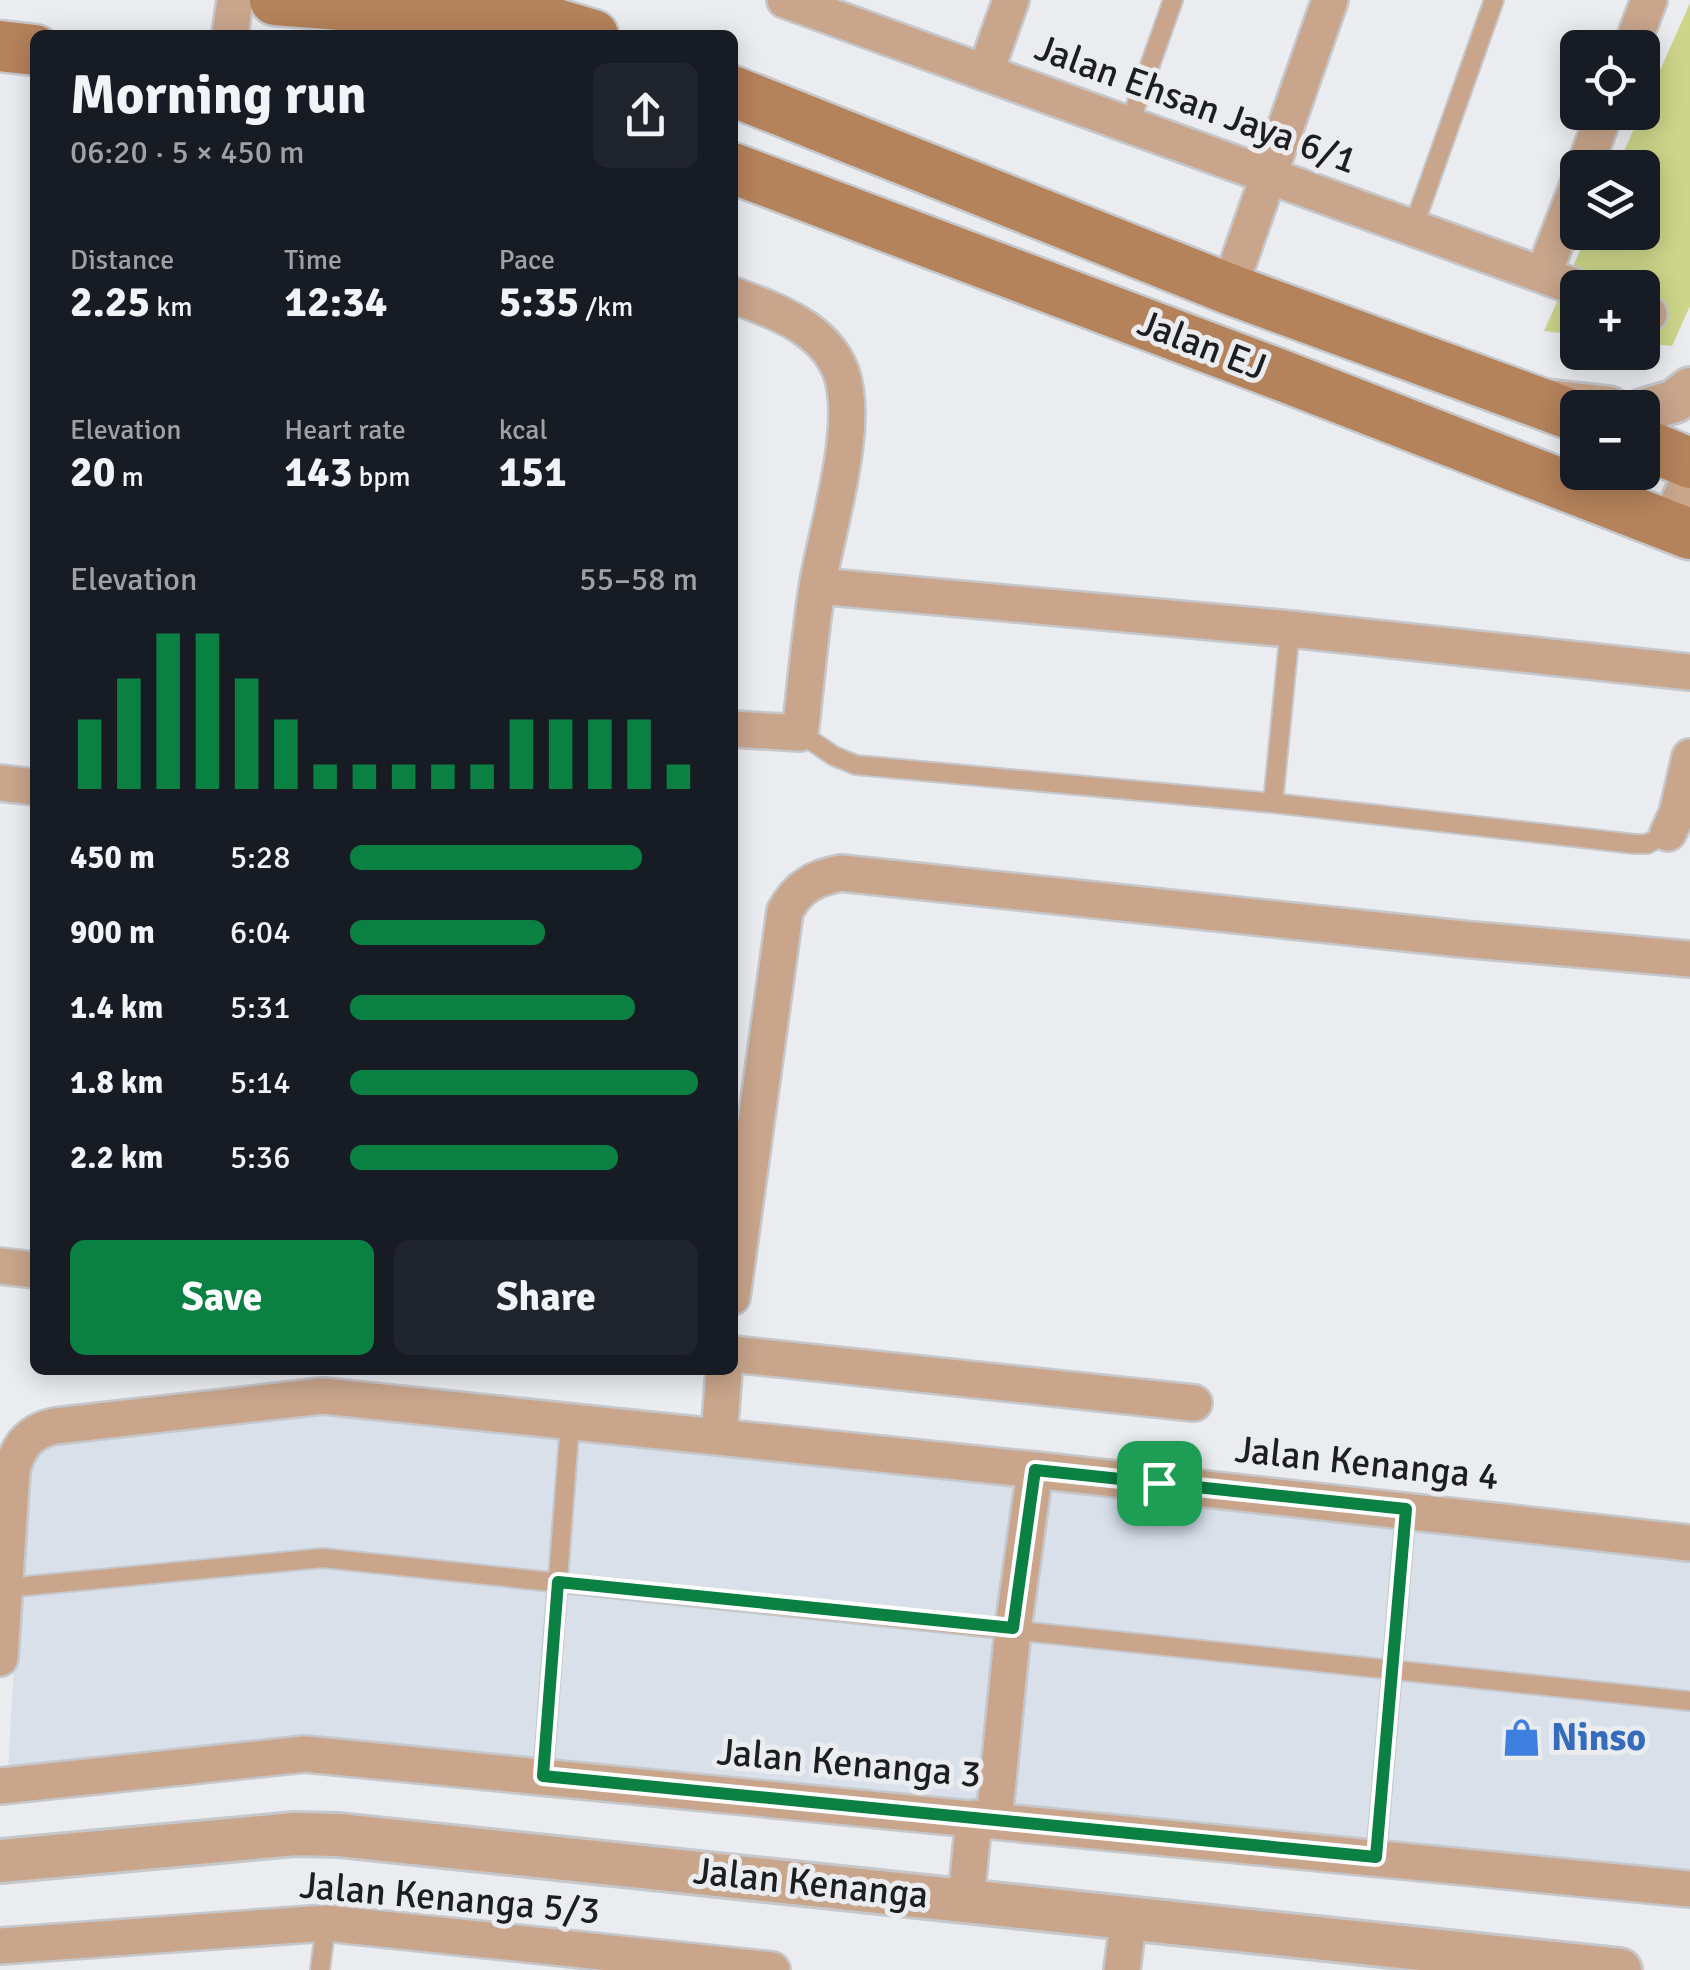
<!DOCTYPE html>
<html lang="en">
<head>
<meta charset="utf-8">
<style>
  body { margin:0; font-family:Signika,sans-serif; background:#20242c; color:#f1f3f6; height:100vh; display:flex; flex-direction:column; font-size:38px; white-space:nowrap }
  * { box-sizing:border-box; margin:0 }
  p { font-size:32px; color:#9ea1a6 }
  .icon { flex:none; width:55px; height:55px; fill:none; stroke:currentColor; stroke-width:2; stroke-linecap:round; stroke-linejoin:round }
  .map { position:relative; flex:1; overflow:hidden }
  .drawer { position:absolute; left:30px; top:30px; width:708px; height:1345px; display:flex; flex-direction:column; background:#171b24; border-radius:15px; box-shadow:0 5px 25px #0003 }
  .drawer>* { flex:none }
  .controls { position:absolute; left:1560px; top:30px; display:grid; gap:20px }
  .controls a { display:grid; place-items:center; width:100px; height:100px; border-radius:15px; background:#171b24; box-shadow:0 5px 25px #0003; font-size:50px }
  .pin { position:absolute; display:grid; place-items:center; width:85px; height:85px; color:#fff; margin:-42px; border-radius:20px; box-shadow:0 5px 15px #0006 }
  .round { display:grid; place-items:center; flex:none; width:105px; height:105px; border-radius:15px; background:#20242c }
  .summary { display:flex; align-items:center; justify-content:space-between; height:170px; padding:0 40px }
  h1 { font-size:55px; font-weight:800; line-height:75px }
  .stats { display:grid; grid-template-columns:repeat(3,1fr); gap:15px; height:170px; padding:10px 40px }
  .stats div { display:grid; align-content:center }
  .stats b { font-size:42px; font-weight:800 }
  .stats small { font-size:28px; font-weight:400 }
  .stats p { font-size:28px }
  .chart { height:280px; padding:20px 40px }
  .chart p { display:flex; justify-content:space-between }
  .chart svg { width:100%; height:180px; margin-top:10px; stroke:#0b8043; stroke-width:6 }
  .action { display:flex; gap:20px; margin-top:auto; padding:20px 40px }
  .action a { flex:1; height:115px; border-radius:15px; background:#0b8043; color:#fff; font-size:40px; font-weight:800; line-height:115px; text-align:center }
  .action a+a { background:#20242c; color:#f1f3f6 }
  ul { padding:0 40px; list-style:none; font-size:32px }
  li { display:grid; grid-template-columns:160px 120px 1fr; align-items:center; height:75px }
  li i { height:25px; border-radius:12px; background:#0b8043 }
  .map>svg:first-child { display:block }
  .built { fill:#d9e0ea }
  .green { fill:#ccd589 }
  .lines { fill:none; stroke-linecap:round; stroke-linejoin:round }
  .service-casing { stroke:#c5c7ca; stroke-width:22 }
  .minor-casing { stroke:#c5c7ca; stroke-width:40 }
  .tertiary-casing { stroke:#c5c7ca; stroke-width:48 }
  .secondary-casing { stroke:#c5c7ca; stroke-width:55 }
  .service { stroke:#c8a58b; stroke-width:18 }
  .minor { stroke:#c8a58b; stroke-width:35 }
  .tertiary { stroke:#c8a58b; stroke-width:42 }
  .secondary { stroke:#b4825b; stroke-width:50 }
  .route-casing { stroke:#fff; stroke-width:20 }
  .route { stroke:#0b8043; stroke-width:12 }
  .labels { text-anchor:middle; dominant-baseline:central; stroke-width:10; stroke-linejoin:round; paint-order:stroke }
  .street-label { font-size:38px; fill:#1d1e1f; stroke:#eaecf0 }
  .shop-label { font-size:38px; font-weight:bold; fill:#366cbe; stroke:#eaecf0; text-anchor:start }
</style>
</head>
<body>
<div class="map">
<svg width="1690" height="1970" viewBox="0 0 1690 1970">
  <rect width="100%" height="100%" fill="#eaecf0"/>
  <path class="built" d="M329 1407 1690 1558V1876L303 1742 8 1772 25 1466 51 1441Z"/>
  <path class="green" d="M1690 3V306L1672 346 1643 343 1642 288H1578L1577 335 1544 331 1588 233 1642 232V168L1617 167Z"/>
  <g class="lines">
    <defs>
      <path id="service" d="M1129 125 1173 0
        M1413 228 1494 0
        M800 733 834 756 856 765 1273 803 1635 844H1647L1668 833
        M1273 803 1290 629
        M5 1588 323 1558 1690 1701
        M543 1776 570 1422
        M1376 1857 1406 1509
        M320 1970 326 1923"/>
      <path id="minor" d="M785 0 1578 288
        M230 35 235 0
        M1631 48 1649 0
        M985 73 1011 0
        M1584 168 1605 112
        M1543 275 1578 185
        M1229 289 1330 0
        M732 295C773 310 824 327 841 372 860 424 828 525 818 582 810 632 806 683 800 733L732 729
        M1642 311 1649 314
        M818 586 1290 629 1690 672
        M0 783 35 787
        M1668 833 1677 814 1690 757
        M0 1266 35 1270
        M732 1297 785 911C798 887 814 878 841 873L1462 939 1690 959
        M732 1354 1194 1403
        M719 1437 724 1370
        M1035 1470 1690 1543
        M0 1658 12 1470C18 1446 30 1431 55 1426L323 1396 1035 1470 1013 1629 994 1820
        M0 1786 305 1754 1690 1889
        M966 1899 974 1818
        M0 1946 326 1923 772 1970
        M1122 1970 1129 1916"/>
      <path id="tertiary" d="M1544 401 1609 408
        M1642 411 1675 401 1690 389
        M1671 526 1690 486
        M0 1861 295 1834 339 1835 1620 1970"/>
      <path id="secondary" d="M275 0 525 19 556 24 593 35
        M0 46 35 50
        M732 91 1229 289 1578 417
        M732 168 1278 374 1690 534
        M1642 443 1690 463"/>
    </defs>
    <use href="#service" class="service-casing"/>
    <use href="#minor" class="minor-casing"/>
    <use href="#tertiary" class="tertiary-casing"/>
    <use href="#secondary" class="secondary-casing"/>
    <use href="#service" class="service"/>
    <use href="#minor" class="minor"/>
    <use href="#tertiary" class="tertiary"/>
    <use href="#secondary" class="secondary"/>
  </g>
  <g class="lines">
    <defs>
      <path id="route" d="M1035 1470 1406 1509 1376 1857 543 1776 558 1582 1013 1628Z"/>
    </defs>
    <use href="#route" class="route-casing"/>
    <use href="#route" class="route"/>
  </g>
  <defs>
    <symbol id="shop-bare" viewBox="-9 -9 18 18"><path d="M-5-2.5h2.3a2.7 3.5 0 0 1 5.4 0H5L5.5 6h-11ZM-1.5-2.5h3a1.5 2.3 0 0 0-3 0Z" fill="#3f7fe0" stroke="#eaecf0" stroke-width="2.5" paint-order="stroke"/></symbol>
  </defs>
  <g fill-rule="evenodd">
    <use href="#shop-bare" x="1494" y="1710" width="55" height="55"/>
  </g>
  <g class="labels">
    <g class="street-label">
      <text transform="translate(1196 104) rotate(20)">Jalan Ehsan Jaya 6/1</text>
      <text transform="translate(1202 345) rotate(21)">Jalan EJ</text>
      <text transform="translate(1367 1463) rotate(6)">Jalan Kenanga 4</text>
      <text transform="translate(849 1763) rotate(5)">Jalan Kenanga 3</text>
      <text transform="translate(811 1883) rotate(6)">Jalan Kenanga</text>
      <text transform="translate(450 1898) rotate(5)">Jalan Kenanga 5/3</text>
    </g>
    <g class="shop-label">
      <text x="1551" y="1737">Ninso</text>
    </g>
  </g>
</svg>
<div class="controls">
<a><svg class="icon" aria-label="locate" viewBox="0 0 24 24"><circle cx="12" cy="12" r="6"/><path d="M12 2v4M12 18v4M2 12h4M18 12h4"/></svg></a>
<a><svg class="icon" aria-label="layers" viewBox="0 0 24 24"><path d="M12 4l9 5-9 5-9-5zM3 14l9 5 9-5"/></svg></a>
<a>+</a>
<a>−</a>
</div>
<div class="pin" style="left:1159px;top:1483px;background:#1e9e55"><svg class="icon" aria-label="arrive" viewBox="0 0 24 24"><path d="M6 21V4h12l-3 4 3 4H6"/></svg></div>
<section class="drawer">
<div class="summary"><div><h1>Morning run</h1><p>06:20 · 5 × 450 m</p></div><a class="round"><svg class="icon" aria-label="share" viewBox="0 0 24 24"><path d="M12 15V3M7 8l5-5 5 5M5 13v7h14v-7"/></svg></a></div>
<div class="stats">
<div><p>Distance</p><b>2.25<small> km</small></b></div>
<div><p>Time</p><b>12:34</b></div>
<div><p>Pace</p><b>5:35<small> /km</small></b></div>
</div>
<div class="stats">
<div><p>Elevation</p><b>20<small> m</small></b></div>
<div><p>Heart rate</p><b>143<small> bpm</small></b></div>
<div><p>kcal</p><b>151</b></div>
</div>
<div class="chart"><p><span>Elevation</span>55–58 m</p>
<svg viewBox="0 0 160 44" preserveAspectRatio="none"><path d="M5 44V27M15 44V17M25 44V6M35 44V6M45 44V17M55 44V27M65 44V38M75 44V38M85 44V38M95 44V38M105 44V38M115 44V27M125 44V27M135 44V27M145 44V27M155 44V38"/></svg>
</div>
<ul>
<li><b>450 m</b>5:28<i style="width:84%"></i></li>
<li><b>900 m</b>6:04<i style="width:56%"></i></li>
<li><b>1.4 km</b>5:31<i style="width:82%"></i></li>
<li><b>1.8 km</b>5:14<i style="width:100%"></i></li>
<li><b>2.2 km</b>5:36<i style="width:77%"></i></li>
</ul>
<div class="action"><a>Save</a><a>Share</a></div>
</section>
</div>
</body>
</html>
